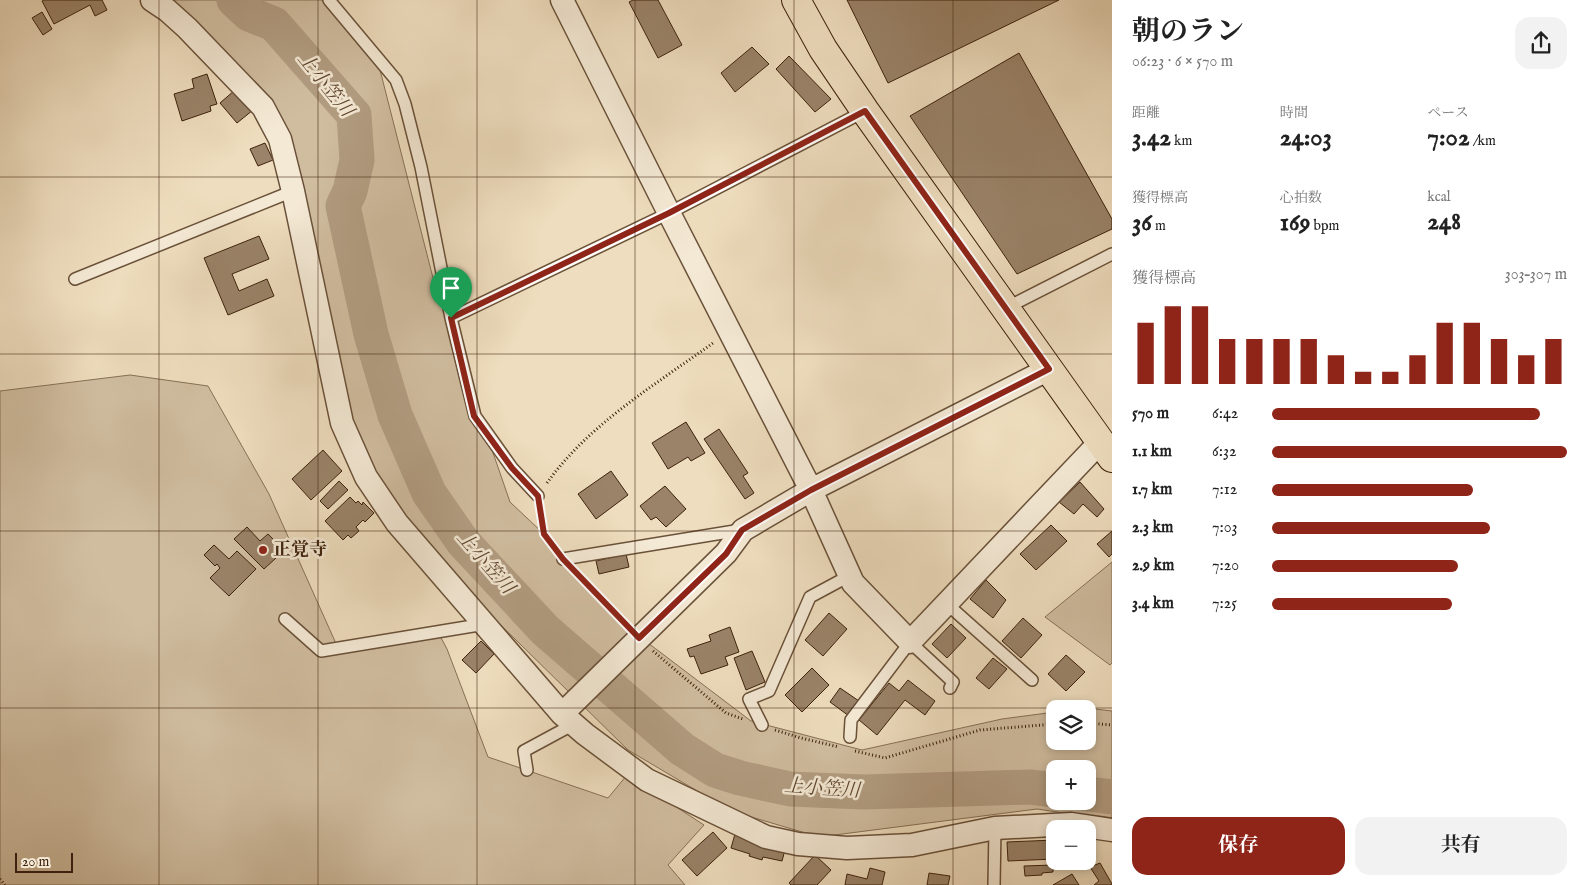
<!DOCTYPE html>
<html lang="ja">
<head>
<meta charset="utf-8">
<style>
  body { margin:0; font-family:"IM FELL English","Noto Serif JP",serif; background:#f2f2f2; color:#222; height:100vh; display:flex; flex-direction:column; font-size:19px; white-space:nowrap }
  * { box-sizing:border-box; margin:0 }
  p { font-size:16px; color:#767676 }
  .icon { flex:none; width:28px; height:28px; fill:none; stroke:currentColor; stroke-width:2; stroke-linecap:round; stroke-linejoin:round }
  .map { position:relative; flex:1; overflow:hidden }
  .drawer { display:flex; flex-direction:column; background:#fff; width:475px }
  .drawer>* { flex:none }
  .buttons { position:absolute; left:1046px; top:700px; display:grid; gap:10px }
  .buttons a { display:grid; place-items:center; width:50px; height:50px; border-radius:10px; background:#fff; box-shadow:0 2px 8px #0003; font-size:25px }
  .scale { position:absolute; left:15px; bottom:12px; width:58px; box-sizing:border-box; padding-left:5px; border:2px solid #3e220d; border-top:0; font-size:14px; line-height:18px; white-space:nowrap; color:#3e220d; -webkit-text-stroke:4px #f4e9d5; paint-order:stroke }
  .pin { position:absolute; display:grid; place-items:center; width:42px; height:42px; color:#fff; margin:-51px -21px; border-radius:50% 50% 50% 0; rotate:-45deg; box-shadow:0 0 5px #0007 }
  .pin .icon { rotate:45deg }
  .round { display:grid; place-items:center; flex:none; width:52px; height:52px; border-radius:15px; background:#f2f2f2 }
  .headline { display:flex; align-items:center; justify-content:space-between; height:85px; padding:0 20px }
  h1 { font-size:28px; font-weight:700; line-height:38px }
  .figures { display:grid; grid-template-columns:repeat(3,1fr); gap:8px; height:85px; padding:5px 20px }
  .figures div { display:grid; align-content:center }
  .figures b { font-size:25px; font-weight:700 }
  .figures small { font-size:14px; font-weight:400 }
  .figures p { font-size:14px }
  .chart { height:140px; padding:10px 20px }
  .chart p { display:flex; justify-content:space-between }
  .chart svg { width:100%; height:90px; margin-top:5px; stroke:#8f2418; stroke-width:6 }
  .cta { display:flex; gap:10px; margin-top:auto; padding:10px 20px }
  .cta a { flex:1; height:58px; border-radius:15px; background:#8f2418; color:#fff; font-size:20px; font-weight:700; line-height:58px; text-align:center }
  .cta a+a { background:#f2f2f2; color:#222 }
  ul { padding:0 20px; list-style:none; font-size:16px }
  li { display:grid; grid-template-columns:80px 60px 1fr; align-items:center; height:38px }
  li i { height:12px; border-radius:6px; background:#8f2418 }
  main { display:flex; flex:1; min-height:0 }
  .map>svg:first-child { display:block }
  .green { fill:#d0bda0; stroke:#877056; fill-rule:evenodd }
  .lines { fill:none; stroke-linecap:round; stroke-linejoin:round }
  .river { stroke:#b29d82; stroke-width:35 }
  .building { fill:#9a8369; stroke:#3e220d }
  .lane-casing { stroke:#6a5139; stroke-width:14 }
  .street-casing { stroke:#6a5139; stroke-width:25 }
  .primary-casing { stroke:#3e220d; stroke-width:30 }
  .path { stroke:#3e220d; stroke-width:3; stroke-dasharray:1 2.5; stroke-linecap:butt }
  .lane { stroke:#f4e9d5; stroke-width:11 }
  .street { stroke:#f4e9d5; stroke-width:22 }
  .primary { stroke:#eeddbe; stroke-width:28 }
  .route-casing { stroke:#fff; stroke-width:10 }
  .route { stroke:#8f2418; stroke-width:6 }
  .grid { fill:none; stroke:#3e220d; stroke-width:1; stroke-opacity:0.55 }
  .poi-dot { fill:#8f2418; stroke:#f4e9d5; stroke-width:2 }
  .labels { text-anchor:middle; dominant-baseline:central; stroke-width:5; stroke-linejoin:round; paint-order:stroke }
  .poi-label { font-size:18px; font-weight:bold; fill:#3e220d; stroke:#f4e9d5; text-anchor:start }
  .water-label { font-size:19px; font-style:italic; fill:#614730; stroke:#f4e9d5 }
</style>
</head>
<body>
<main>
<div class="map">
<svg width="1112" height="885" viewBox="0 0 1112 885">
  <rect width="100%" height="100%" fill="#eeddbe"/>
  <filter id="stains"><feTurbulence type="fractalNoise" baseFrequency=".004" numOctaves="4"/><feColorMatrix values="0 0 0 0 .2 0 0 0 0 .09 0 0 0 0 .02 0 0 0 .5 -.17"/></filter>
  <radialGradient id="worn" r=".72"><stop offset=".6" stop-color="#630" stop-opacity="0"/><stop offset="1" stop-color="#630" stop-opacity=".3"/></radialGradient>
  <path class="green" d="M149 0H322L378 62 434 282 510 502 544 534 623 624 751 721 862 750 1002 719 1055 712V741H1088V709H1082L1086 708 1112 711V820L1037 809 819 837 731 811 628 750 408 534 366 477 278 118ZM1055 769H1088V801H1055Z
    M130 375 208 386 269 494 338 648 438 632 447 649 488 757 608 798 627 775 704 825 668 865 685 885H0V391Z
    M1112 562V663L1110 665 1045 617Z"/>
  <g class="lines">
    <path class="river" d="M234 0 249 14 274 24 354 115 357 160 350 191 343 206 371 334 395 415 429 493 463 542 545 630 682 749 715 770 740 778 790 789 864 792 1030 787 1055 790
      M1088 794 1112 797"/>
  </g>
  <path class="building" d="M44 0H102L107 10 95 16 90 5 54 24 42 1Z
    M633 0H658L682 45 658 58 629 2Z
    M847 0H1059L888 83Z
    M42 12 52 29 43 35 32 18Z
    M752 47 769 64 735 92 721 73Z
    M1019 53 1112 219V229L1017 274 910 116Z
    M789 56 831 99 815 112 776 69Z
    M207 74 217 104 210 106 211 111 182 121 174 94 194 88 192 79Z
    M235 90 253 110 237 123 220 103Z
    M265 143 273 160 258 166 250 149Z
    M259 236 269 259 232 274 239 291 267 279 274 296 228 315 204 258Z
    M686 422 705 453 691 461 688 457 668 469 652 443Z
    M719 429 748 473 743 476 754 493 745 499 704 439Z
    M323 450 342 471 311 500 292 479Z
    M611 471 628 495 596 519 578 494Z
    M339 481 348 490 328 509 320 501Z
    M1080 482 1104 509 1097 517 1083 504 1074 514 1059 502Z
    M665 486 686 509 666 527 656 517 651 520 640 506Z
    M350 497 356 503 358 501 362 505 363 502 374 513 365 522 363 520 356 527 359 531 351 538 348 535 343 540 325 521Z
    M1051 525 1067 541 1036 570 1020 554Z
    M247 527 260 541 268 534 280 546 272 554 276 558 264 569 234 539Z
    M1112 531V554L1109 557 1097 544Z
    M214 545 229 559 237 551 256 569 229 596 210 578 220 568 217 564 215 566 204 555Z
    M626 554 629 567 599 574 596 561Z
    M986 580 1006 600 993 618 970 599Z
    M829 613 847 629 823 656 805 640Z
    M1023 618 1042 635 1021 658 1002 641Z
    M951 624 966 638 947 658 932 644Z
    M730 627 739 652 725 657 728 665 701 674 694 656 690 657 687 649 711 641 709 635Z
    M481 641 494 654 476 673 462 660Z
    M752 651 765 682 746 690 734 658Z
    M1066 655 1085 672 1066 691 1048 674Z
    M993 658 1007 669 989 689 976 678Z
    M812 668 829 685 802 712 785 695Z
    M908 680 935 701 925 715 905 700 877 735 859 720 889 683 899 691Z
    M840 688 859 701 849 716 830 702Z
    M713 832 727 848 697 876 682 860Z
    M735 834 785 850 782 861 763 857 762 860 749 856 750 854 731 848Z
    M1055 840V859L1008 861 1007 842Z
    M815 855 831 870 817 885H791L789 883Z
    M1100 863 1112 884V885H1094L1099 881 1090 867Z
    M1053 865V872L1042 873V875L1025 876 1024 866Z
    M870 868 885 872 882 885H845L847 874 867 879Z
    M929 873 950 876 948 885H927Z
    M1072 874 1079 885H1053Z"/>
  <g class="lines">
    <defs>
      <path id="lane" d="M329 0 396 80 405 104 421 167 451 318
        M75 279 293 191
        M1006 308 1112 254
        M538 496 512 468 475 416 451 318 669 213 865 111
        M563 559 741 530
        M947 604 1032 680
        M285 619 321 651 485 624
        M762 725 749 699 769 691 810 597 849 576
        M850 737 851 720 910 642 953 682 950 688
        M527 770 524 751 574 724
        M994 885 995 828"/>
      <path id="street" d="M152 0 167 10 187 28 263 107 280 139 293 191 342 423 366 477 397 523 562 714 585 734 647 780 766 837 798 844 847 848 912 845 995 828 1071 824 1112 830
        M562 0 669 213 811 490 853 583 910 642 1101 441
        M562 714 726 553 743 530 811 490 1049 369"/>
      <path id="primary" d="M796 0 823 49 865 111 1112 458"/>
    </defs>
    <use href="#lane" class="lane-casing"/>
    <use href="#street" class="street-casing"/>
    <use href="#primary" class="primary-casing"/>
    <path class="path" d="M547 483C589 424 655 385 713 343
      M540 509 544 534 556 549
      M576 572 625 624
      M653 651 726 713 743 719
      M1088 723 1112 725
      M775 730 801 738 839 747
      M855 751 885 758 980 730 1055 724
      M0 879 5 885"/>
    <use href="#lane" class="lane"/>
    <use href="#street" class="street"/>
    <use href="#primary" class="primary"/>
  </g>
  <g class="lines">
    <defs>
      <path id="route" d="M865 111 1049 369 811 490 742 530 726 554 639 638 563 559 544 534 538 496 512 468 474 416 451 318 669 213Z"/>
    </defs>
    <use href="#route" class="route-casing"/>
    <use href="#route" class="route"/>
  </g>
  <path class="grid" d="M159 0V885M318 0V885M477 0V885M635 0V885M794 0V885M953 0V885M0 177H1112M0 354H1112M0 531H1112M0 708H1112"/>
  <circle class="poi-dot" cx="263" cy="550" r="5"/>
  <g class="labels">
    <g class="poi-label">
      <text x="273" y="550">正覚寺</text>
    </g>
    <g class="water-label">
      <text transform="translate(325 85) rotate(51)">上小笠川</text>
      <text transform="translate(485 563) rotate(49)">上小笠川</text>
      <text transform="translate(822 789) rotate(4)">上小笠川</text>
    </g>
  </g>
  <rect width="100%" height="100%" filter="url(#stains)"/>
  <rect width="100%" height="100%" fill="url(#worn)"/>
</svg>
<div class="buttons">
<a><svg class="icon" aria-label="layers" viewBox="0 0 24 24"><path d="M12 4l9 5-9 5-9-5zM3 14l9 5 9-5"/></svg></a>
<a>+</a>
<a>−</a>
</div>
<div class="scale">20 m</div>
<div class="pin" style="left:451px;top:318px;background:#1e9e55"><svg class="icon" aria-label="arrive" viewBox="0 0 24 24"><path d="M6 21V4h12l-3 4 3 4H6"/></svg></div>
</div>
<section class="drawer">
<div class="headline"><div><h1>朝のラン</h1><p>06:23 · 6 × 570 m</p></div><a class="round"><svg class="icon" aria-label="share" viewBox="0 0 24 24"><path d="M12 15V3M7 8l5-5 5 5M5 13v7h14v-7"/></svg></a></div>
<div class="figures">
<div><p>距離</p><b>3.42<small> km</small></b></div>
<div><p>時間</p><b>24:03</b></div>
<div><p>ペース</p><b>7:02<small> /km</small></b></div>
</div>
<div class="figures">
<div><p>獲得標高</p><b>36<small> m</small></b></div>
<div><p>心拍数</p><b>169<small> bpm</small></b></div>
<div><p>kcal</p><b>248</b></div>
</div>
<div class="chart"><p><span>獲得標高</span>303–307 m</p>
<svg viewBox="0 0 160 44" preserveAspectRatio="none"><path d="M5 44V14M15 44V6M25 44V6M35 44V22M45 44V22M55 44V22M65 44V22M75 44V30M85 44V38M95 44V38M105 44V30M115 44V14M125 44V14M135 44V22M145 44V30M155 44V22"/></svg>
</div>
<ul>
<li><b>570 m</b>6:42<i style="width:91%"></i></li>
<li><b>1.1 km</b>6:32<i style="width:100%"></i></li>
<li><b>1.7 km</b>7:12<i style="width:68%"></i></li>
<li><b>2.3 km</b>7:03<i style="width:74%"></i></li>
<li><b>2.9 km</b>7:20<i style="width:63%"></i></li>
<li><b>3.4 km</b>7:25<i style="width:61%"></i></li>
</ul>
<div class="cta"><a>保存</a><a>共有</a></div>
</section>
</main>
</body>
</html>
